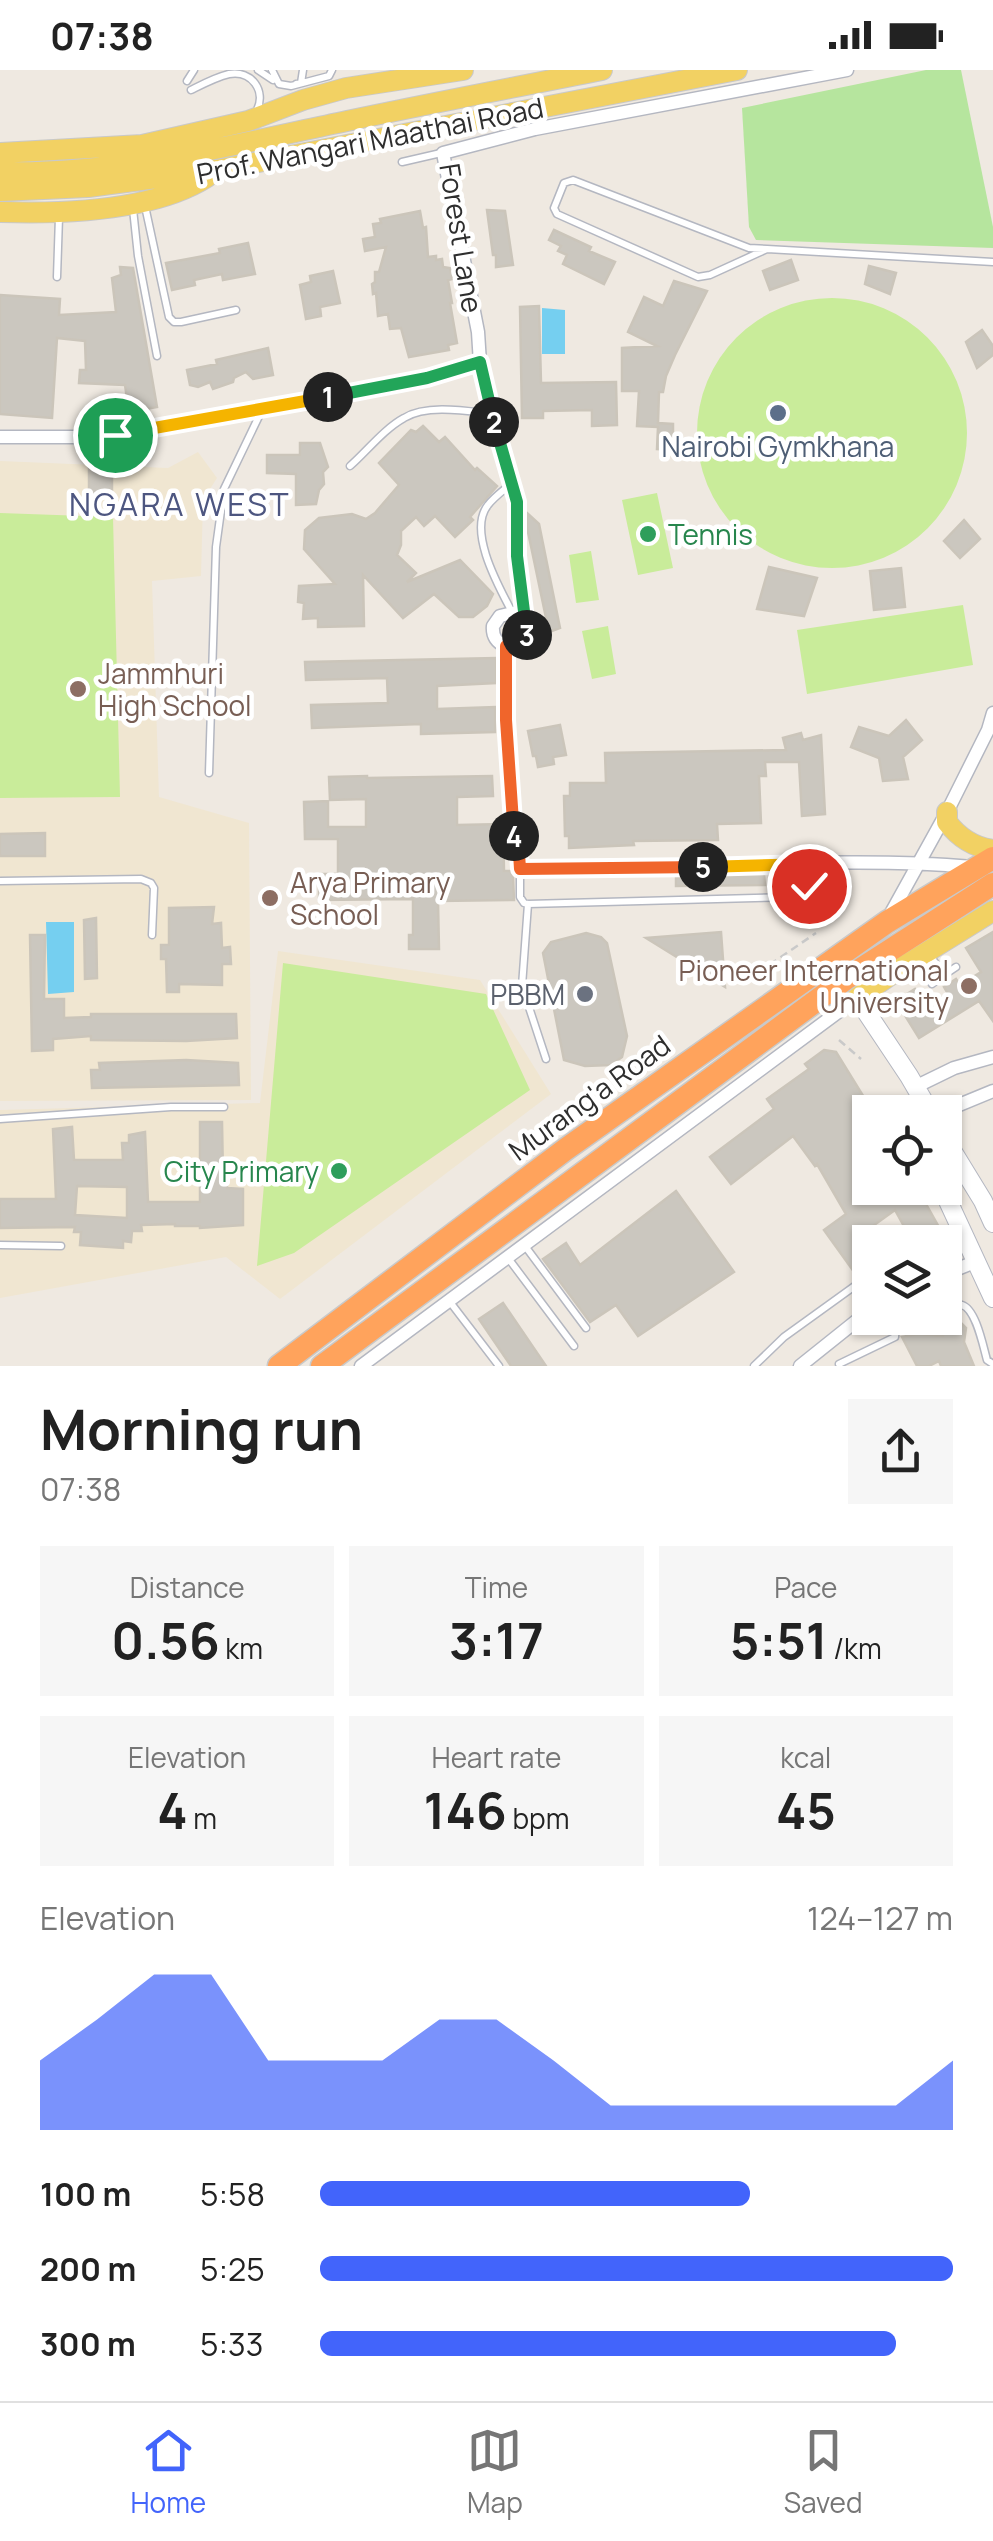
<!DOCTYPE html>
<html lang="en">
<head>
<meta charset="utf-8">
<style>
  body { margin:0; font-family:Manrope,sans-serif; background:#f6f6f6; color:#222; height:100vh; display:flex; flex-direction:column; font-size:38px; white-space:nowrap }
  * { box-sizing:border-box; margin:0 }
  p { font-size:32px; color:#767676 }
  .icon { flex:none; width:55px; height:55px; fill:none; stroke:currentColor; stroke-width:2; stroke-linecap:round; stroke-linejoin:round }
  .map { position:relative; height:1296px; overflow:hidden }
  .panel { display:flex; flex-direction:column; background:#fff; flex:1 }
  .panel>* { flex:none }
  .buttons { position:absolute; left:852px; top:1025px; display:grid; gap:20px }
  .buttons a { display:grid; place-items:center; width:110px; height:110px; border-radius:0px; background:#fff; box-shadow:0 2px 8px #0004; font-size:50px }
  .pin { position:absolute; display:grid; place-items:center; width:85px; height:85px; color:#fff; margin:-42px; border:5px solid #fff; border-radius:50%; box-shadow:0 2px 10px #0007 }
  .km { position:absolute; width:50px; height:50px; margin:-25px; border-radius:50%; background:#222; color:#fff; font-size:28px; line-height:50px; text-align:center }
  .round { display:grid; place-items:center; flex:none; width:105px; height:105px; border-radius:0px; background:#f6f6f6 }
  .head { display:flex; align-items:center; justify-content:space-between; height:170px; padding:0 40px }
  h1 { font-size:55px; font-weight:700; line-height:75px }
  .figures { display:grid; grid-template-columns:repeat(3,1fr); gap:15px; height:170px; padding:10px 40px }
  .figures div { display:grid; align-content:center; border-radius:0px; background:#f6f6f6; text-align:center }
  .figures b { font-size:50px; font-weight:700 }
  .figures small { font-size:28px; font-weight:400 }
  .figures p { font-size:28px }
  .chart { height:280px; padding:20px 40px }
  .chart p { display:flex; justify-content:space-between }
  .chart svg { width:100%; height:180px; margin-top:10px; fill:#4264fb; opacity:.7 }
  ul { padding:0 40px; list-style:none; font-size:32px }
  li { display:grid; grid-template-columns:160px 120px 1fr; align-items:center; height:75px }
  li i { height:25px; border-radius:12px; background:#4264fb }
  .status { display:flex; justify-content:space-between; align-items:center; height:70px; padding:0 50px; background:#fff; direction:ltr }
  .status svg { height:28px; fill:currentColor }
  .menu { display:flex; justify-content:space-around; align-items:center; height:140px; border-top:2px solid #e0e0e0; background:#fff; font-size:28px; color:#767676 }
  .menu a { display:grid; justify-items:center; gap:5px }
  .menu .selected { color:#4264fb }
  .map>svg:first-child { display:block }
  .education { fill:#f0e6d1 }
  .green { fill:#b6e59e }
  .pitch { fill:#c9ec9a }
  .water { fill:#75cff0 }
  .building { fill:#cbc7bf; stroke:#cbc5ba; stroke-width:2.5; fill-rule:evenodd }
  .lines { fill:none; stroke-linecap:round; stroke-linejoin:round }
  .lane-casing { stroke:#b4b7c1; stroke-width:9 }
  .street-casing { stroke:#b4b7c1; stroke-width:15 }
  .secondary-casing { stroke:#b4b7c1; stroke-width:20 }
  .primary-casing { stroke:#c9c9c9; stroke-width:22 }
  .highway-casing { stroke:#c9c9c9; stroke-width:25 }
  .path { stroke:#c9c9c9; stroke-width:2.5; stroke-dasharray:8 5; stroke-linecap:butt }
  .lane { stroke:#fff; stroke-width:6 }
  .street { stroke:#fff; stroke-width:12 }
  .secondary { stroke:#fff; stroke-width:18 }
  .primary { stroke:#f2d163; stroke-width:20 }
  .highway { stroke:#ffa35c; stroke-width:22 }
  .split-1-casing { stroke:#fff; stroke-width:20 }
  .split-2-casing { stroke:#fff; stroke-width:20 }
  .split-3-casing { stroke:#fff; stroke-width:20 }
  .split-4-casing { stroke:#fff; stroke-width:20 }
  .split-5-casing { stroke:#fff; stroke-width:20 }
  .split-6-casing { stroke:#fff; stroke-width:20 }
  .split-1 { stroke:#f5b400; stroke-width:12 }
  .split-2 { stroke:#22a559; stroke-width:12 }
  .split-3 { stroke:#22a559; stroke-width:12 }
  .split-4 { stroke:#f0652b; stroke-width:12 }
  .split-5 { stroke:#f0652b; stroke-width:12 }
  .split-6 { stroke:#f5b400; stroke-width:12 }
  .service-dot { fill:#5c6f8a; stroke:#fff; stroke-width:4 }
  .leisure-dot { fill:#2e9e5b; stroke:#fff; stroke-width:4 }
  .education-dot { fill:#8d6e63; stroke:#fff; stroke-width:4 }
  .worship-dot { fill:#6b7280; stroke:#fff; stroke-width:4 }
  .labels { text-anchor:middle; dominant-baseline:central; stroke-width:9; stroke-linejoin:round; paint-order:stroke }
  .street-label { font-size:28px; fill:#2e2e2e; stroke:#fff }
  .service-label { font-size:28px; fill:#4e5e75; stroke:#fff }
  .leisure-label { font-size:28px; fill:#27864d; stroke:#fff; text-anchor:start }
  .education-label { font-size:28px; fill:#785e54; stroke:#fff; text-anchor:start }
  .worship-label { font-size:28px; fill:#5b616d; stroke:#fff; text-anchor:end }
  .quarter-label { font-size:32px; letter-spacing:2.5px; fill:#4d5680; stroke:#fff }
</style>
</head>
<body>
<div class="status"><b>07:38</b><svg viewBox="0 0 49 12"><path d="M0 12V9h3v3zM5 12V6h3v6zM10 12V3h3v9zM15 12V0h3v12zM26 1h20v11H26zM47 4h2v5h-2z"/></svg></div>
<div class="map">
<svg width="993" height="1296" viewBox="0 0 993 1296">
  <rect width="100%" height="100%" fill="#efe9e1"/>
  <path class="education" d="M198 382 217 408 203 430 201 506 152 511 159 727 249 753 251 1030 0 1031V391L168 398Z
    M278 881 480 910 551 1024 280 1229 226 1187 0 1228V1040L260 1033Z"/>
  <path class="green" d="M926 0H961L993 157V178L756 170 749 157 742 38Z"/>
  <path class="pitch" d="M697 363a135 135 0 1 1 270 0a135 135 0 1 1-270 0Z
    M657 423 673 498 638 505 622 430Z
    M0 443 113 447 120 727 0 728Z
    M591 481 599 530 576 533 569 485Z
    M963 535 973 595 807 624 797 560Z
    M608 556 616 604 592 609 582 561Z
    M283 893 486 924 530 1020 294 1183 257 1196Z"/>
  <path class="water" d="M542 238 565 240V284H542Z
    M46 852H74V922L48 924Z"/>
  <path class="building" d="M487 140 505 141 513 195 496 197V185H493Z
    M420 141 423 158 426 157 428 187 436 186V190L442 189 443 197 450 198 452 209 448 210 452 233H450L457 273 448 275 449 280 409 287 401 258 390 259 388 244 378 246 376 223 373 224 372 214 375 212V202H379L386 177 365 181 363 169 375 167 373 154 381 153 380 149Z
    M554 160 591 177 589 181 615 192 604 214 563 194 567 185 558 181 561 176 549 170Z
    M248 173 255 204 223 210 222 204 194 210 195 215 172 220 166 193 220 183 219 179Z
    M791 190 798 210 770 220 763 201Z
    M869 196 896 203 890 224 865 214Z
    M120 197 133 198 157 337 129 342 125 315 79 313 80 300H86L85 271 57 268 52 348 0 344V225L60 229 59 245 116 242 112 208 121 205Z
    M333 201 340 233 320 237 321 246 306 249 300 215 311 212 310 206Z
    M674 211 707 221 675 285 666 306 663 322H659L658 353 673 354V380L657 379 658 357 637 356 639 321H622V278L657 276 628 262 644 227 663 236Z
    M539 236 541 313 616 312 617 355 592 356V340L543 341V348H522L520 237Z
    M982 260 993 276V285L977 298 966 272Z
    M268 278 273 305 253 309 246 302 234 308 233 312 213 319 210 312 198 317 190 315 187 300 217 294 216 290Z
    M423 356 439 372 445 367 475 400 477 398 497 416 470 447 473 450 455 467 435 446 424 456 416 447 401 461V475L397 485 416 503 407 512 460 490 493 524 487 536 473 547H459L434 524 403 548 363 505 364 556 318 557V548L303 549 304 533 298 532 299 516 335 514 304 479 305 460 319 448 352 444 366 449 375 443 399 415 379 393 411 360 416 362Z
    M300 373H320L328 397 323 402 324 414 319 420 316 434 296 435V404L267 403V385H300Z
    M89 397H112V427H89Z
    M527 443 539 454 560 558 549 562 527 457Z
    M964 450 980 469 960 488 944 471Z
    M769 497 817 508 804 546 757 539Z
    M901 498 905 537 874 540 870 501Z
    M496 588V613L437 616V639L495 637V662L421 664V654L312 658 311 635 388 633 387 608 306 610 305 592Z
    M906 650 922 670 903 687 908 709 883 711 879 688 851 677 859 657 889 666Z
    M560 655 566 685 553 687 554 694 538 697 536 686H533L528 661Z
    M801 663 803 670 821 665 825 744 802 746 799 692H765L766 706H759L761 753 717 754 718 770 633 771 634 775 569 778V766H565L564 726H570V713H606L605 683 786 680 783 668Z
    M367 706V708L492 706 493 726 457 727V755L503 754 504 801H510L513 806 514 830 438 831 439 879H409V865H413V829L319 830V804H338V769H305L304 732 328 731V757H366V729L330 730 329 707Z
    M45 763V786H0V764Z
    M764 804 765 815 676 816V808Z
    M214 837 212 854 221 853 222 878 230 877 231 894H222V915L179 914V922H167L166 889H161V875H169V838Z
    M96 848 97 908 85 909 84 850Z
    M721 862 725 917 646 868Z
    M993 862V951L979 931 919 968 896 931 915 919 927 937 948 924 944 917 956 909 960 915 981 902 966 878Z
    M586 863 601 867 607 873 627 966 622 987 611 995 585 996 564 990 543 883 551 872Z
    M30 865H45L44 929H64V948L91 947V944H236L237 968 186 971 91 970V966L53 969V980L32 981Z
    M824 980 836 982 870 1037V1107L858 1115 872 1133 901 1118H917L945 1168 937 1172H888L906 1160 895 1140 863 1163 870 1173V1198L857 1206 824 1160 846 1144 817 1094 815 1096 793 1066 731 1114 710 1087 774 1039 767 1029 809 999 805 994Z
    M186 990 238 993 239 1015 92 1018 91 1000H100L99 993Z
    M200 1052H222L223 1106H227V1118L243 1119V1155L200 1158V1156H175V1154L141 1155 142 1161H132L131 1172 123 1171V1178L80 1175 81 1162H74L75 1157 0 1158V1129H56L53 1059 72 1057 74 1090H123L122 1073H129V1065L145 1062 148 1132H200ZM77 1116 127 1117V1148L75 1145Z
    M676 1121 734 1202 638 1266 616 1235 590 1252 543 1189 566 1173 580 1195Z
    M503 1233 546 1296H511L479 1249Z
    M958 1250 966 1258 964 1272 974 1296H941L939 1291 929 1296H917L902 1267 918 1264 943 1266 947 1254Z"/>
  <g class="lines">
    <defs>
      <path id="lane" d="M258 0 273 10
        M272 0 279 14 291 16 329 6 332 0
        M187 11 194 0
        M296 14 301 13 303 0
        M191 20C203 14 216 7 229 4 252 0 266 21 257 40
        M402 92 441 83
        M145 136 169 247 174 252H181L236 240
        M133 139 138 186 157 286
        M767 179 710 205 698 207 557 144 554 138 564 113 573 110 749 178 767 179 993 192
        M57 207 59 147
        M350 396C367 381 384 359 404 348 427 334 466 341 492 344
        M512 413C504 420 494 427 488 435 467 461 499 517 512 542
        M209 703 216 477 224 419 262 340
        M520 801V827L524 833 528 834 794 827C811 821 811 811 811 794
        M0 811 141 809 151 813 154 818 152 865
        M528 834 522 916 546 989
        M931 887 944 905 932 914
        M944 905 956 897
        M0 1049 171 1037H224
        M0 1175 61 1176
        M525 1176 586 1258
        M508 1188 574 1276
        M450 1232 499 1296
        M945 1238C950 1237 957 1234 962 1235 976 1239 983 1276 987 1290L993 1294
        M839 1294 895 1267 896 1256 891 1248
        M754 1296 784 1267 870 1205"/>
      <path id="street" d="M0 367H92L115 365 427 308 480 293
        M524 549 513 543 500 546 493 556C491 577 515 583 526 566L517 486V432L492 344 480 293 478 262 443 83 535 59 847 0
        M506 576C505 637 507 699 514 760 515 773 519 786 520 799 671 804 822 784 973 797
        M890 845 947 742 988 660 993 643
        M915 1017 954 998 993 987
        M942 1042 993 1021
        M945 1204 977 1191
        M361 1296 857 928
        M800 1296 870 1240"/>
      <path id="secondary" d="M857 928 909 1006 930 1042
        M945 1069 983 1131 993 1153
        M942 1118 993 1228"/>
      <path id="primary" d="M0 83 142 75 248 51 303 30 346 18 463 0
        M0 102C117 105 233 75 347 51 432 33 517 17 602 0
        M0 121 88 117 217 100 737 0
        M0 142C62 144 154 141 207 107
        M947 742V752C959 768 973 777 993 780
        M857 928 901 898 993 841"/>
      <path id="highway" d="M279 1296 566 1079 887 852 993 788
        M322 1296 847 908 993 814"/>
    </defs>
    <use href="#lane" class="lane-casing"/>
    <use href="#street" class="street-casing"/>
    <use href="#secondary" class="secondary-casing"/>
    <use href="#primary" class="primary-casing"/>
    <use href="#highway" class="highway-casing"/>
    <path class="path" d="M759 902 816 863
      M839 970 861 989"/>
    <use href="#lane" class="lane"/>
    <use href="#street" class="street"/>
    <use href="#secondary" class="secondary"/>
    <use href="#primary" class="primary"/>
    <use href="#highway" class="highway"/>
  </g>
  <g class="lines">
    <defs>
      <path id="split-1" d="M115 365 328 327"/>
      <path id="split-2" d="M328 327 427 308 480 292 494 352"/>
      <path id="split-3" d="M494 352 517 432V486L527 565"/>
      <path id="split-4" d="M514 766 506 650V576L520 575 527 565"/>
      <path id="split-5" d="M514 766 519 783 520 799 703 797"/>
      <path id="split-6" d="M703 797 811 794 809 816"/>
    </defs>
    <use href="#split-1" class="split-1-casing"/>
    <use href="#split-2" class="split-2-casing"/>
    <use href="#split-3" class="split-3-casing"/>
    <use href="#split-4" class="split-4-casing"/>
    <use href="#split-5" class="split-5-casing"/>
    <use href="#split-6" class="split-6-casing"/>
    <use href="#split-1" class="split-1"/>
    <use href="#split-2" class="split-2"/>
    <use href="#split-3" class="split-3"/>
    <use href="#split-4" class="split-4"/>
    <use href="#split-5" class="split-5"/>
    <use href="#split-6" class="split-6"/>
  </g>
  <circle class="service-dot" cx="778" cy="343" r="10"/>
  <g class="leisure-dot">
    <circle cx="648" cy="464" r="10"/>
    <circle cx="339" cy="1101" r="10"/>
  </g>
  <g class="education-dot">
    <circle cx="78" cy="619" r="10"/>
    <circle cx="270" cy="828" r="10"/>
    <circle cx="969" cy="916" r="10"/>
  </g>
  <circle class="worship-dot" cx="585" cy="924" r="10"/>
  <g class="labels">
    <g class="street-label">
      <text transform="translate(370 70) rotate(-11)">Prof. Wangari Maathai Road</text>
      <text transform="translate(462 168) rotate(81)">Forest Lane</text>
      <text transform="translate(589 1027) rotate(-36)">Murang'a Road</text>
    </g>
    <g class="service-label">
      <text x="778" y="376">Nairobi Gymkhana</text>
    </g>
    <g class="leisure-label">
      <text x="668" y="464">Tennis</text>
      <text x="319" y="1101" text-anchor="end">City Primary</text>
    </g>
    <g class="education-label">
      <text x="98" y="603">Jammhuri<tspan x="98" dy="32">High School</tspan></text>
      <text x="290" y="812">Arya Primary<tspan x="290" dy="32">School</tspan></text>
      <text x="949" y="900" text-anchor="end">Pioneer International<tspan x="949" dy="32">University</tspan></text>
    </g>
    <g class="worship-label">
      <text x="565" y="924">PBBM</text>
    </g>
    <g class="quarter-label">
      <text x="180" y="434">NGARA WEST</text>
    </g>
  </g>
</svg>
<div class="buttons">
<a><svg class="icon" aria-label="locate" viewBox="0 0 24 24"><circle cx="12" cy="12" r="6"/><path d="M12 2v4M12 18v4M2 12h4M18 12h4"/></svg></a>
<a><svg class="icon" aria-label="layers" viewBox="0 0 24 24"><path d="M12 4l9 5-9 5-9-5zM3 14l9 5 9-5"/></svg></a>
</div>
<div class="pin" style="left:115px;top:365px;background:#1e9e55"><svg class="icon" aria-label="arrive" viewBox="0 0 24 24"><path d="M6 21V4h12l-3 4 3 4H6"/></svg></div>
<div class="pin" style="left:809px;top:816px;background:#d93025"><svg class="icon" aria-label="check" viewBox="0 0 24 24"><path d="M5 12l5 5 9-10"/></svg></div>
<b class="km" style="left:328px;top:327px">1</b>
<b class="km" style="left:494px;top:352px">2</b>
<b class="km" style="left:527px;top:565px">3</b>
<b class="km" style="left:514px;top:766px">4</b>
<b class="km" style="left:703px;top:797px">5</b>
</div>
<section class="panel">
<div class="head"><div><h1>Morning run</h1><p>07:38</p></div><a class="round"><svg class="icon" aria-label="share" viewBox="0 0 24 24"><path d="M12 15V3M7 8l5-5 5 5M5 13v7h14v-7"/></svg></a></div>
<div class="figures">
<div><p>Distance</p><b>0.56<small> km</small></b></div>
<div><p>Time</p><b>3:17</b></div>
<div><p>Pace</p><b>5:51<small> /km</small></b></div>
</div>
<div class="figures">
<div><p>Elevation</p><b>4<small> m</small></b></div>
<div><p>Heart rate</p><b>146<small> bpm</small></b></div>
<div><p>kcal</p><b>45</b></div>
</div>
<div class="chart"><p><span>Elevation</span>124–127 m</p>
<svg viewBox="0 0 160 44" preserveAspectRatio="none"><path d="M0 44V27L10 17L20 6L30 6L40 27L50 27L60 27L70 17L80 17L90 27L100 38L110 38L120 38L130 38L140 38L150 38L160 27V44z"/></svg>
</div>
<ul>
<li><b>100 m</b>5:58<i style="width:68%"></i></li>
<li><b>200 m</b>5:25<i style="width:100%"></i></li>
<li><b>300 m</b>5:33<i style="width:91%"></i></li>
</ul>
</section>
<nav class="menu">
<a class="selected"><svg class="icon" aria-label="home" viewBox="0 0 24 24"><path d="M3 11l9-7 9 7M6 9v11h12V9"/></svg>Home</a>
<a><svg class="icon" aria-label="map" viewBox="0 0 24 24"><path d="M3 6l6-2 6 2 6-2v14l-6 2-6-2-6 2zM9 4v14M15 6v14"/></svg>Map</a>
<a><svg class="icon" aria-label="saved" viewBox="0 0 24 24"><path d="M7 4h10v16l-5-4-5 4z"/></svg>Saved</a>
</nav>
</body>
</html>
